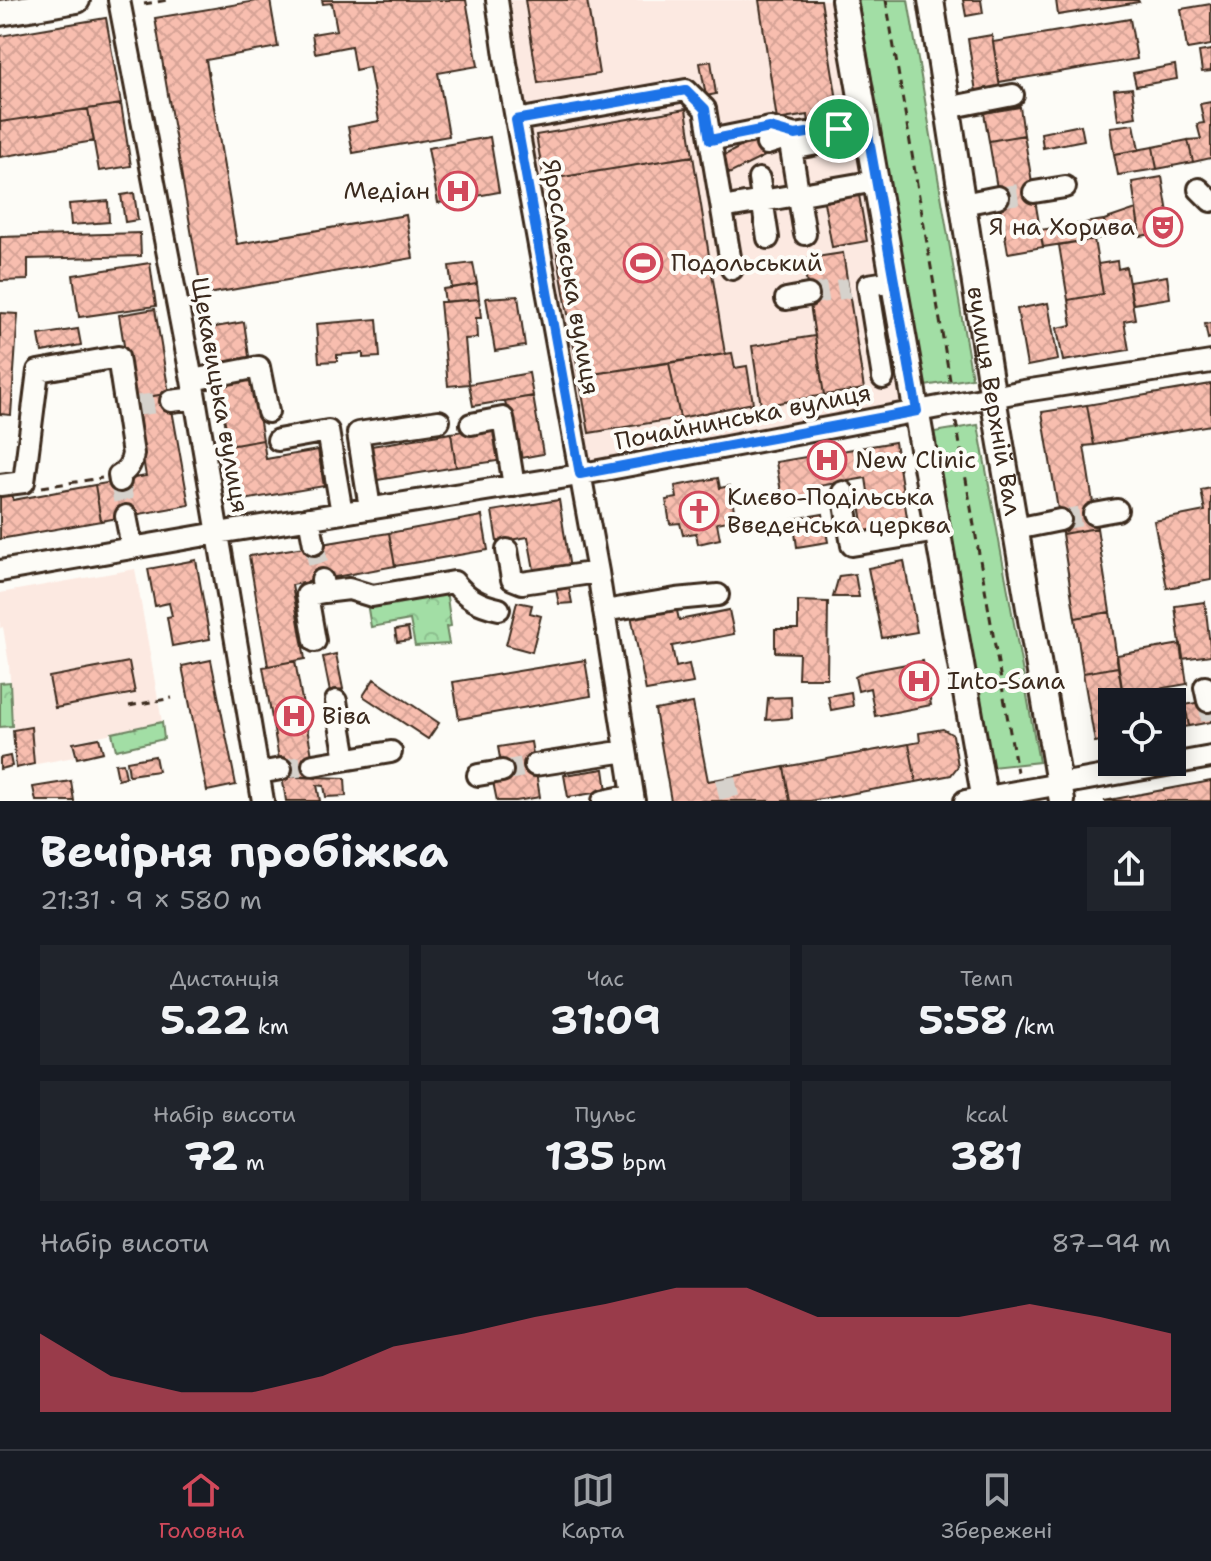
<!DOCTYPE html>
<html lang="uk">
<head>
<meta charset="utf-8">
<style>
  body { margin:0; font-family:"Shantell Sans",sans-serif; background:#20242c; color:#f1f3f6; height:100vh; display:flex; flex-direction:column; font-size:30px; white-space:nowrap }
  * { box-sizing:border-box; margin:0 }
  p { font-size:26px; color:#9ea1a6 }
  .icon { flex:none; width:44px; height:44px; fill:none; stroke:currentColor; stroke-width:2; stroke-linecap:round; stroke-linejoin:round }
  .map { position:relative; height:801px; overflow:hidden }
  .sheet { display:flex; flex-direction:column; background:#171b24; flex:1 }
  .sheet>* { flex:none }
  .controls { position:absolute; left:1098px; top:688px; display:grid; gap:16px }
  .controls a { display:grid; place-items:center; width:88px; height:88px; border-radius:0px; background:#171b24; box-shadow:0 4px 20px #0003; font-size:40px }
  .pin { position:absolute; display:grid; place-items:center; width:68px; height:68px; color:#fff; margin:-34px; border:4px solid #fff; border-radius:50%; box-shadow:0 2px 8px #0007 }
  .round { display:grid; place-items:center; flex:none; width:84px; height:84px; border-radius:0px; background:#20242c }
  .summary { display:flex; align-items:center; justify-content:space-between; height:136px; padding:0 40px }
  h1 { font-size:44px; font-weight:700; line-height:60px }
  .metrics { display:grid; grid-template-columns:repeat(3,1fr); gap:12px; height:136px; padding:8px 40px }
  .metrics div { display:grid; align-content:center; border-radius:0px; background:#20242c; text-align:center }
  .metrics b { font-size:40px; font-weight:700 }
  .metrics small { font-size:22px; font-weight:400 }
  .metrics p { font-size:22px }
  .chart { height:224px; padding:16px 40px }
  .chart p { display:flex; justify-content:space-between }
  .chart svg { width:100%; height:144px; margin-top:8px; fill:#d1495b; opacity:.7 }
  .tab-bar { display:flex; justify-content:space-around; align-items:center; height:112px; border-top:2px solid #363941; background:#171b24; font-size:22px; color:#9ea1a6 }
  .tab-bar a { display:grid; justify-items:center; gap:4px }
  .tab-bar .on { color:#d1495b }
  .map>svg:first-child { display:block }
  .built { fill:#fce9e1 }
  .grass { fill:#a2dea5; stroke:#6e8462; stroke-width:2 }
  .forest { fill:url(#forest-crowns); stroke:#6e8462; stroke-width:2 }
  .building { fill:url(#building-cross-hatch); stroke:#3b2a1e; stroke-width:2 }
  .lines { fill:none; stroke-linecap:round; stroke-linejoin:round }
  .minor-tunnel { stroke:#d6d2cc; stroke-width:20; stroke-dasharray:20 10; stroke-linecap:butt }
  .minor-casing { stroke:#3b2a1e; stroke-width:26 }
  .major-casing { stroke:#3b2a1e; stroke-width:30 }
  .path { stroke:#3b2a1e; stroke-width:3; stroke-dasharray:8 6; stroke-linecap:butt }
  .minor { stroke:#fdfcf7; stroke-width:20 }
  .major { stroke:#fdfcf7; stroke-width:24 }
  .route-casing { stroke:#fff; stroke-width:16 }
  .route { stroke:#1a73e8; stroke-width:10 }
  .labels { text-anchor:middle; dominant-baseline:central; stroke-width:8; stroke-linejoin:round; paint-order:stroke }
  .poi-label { font-size:24px; fill:#3b2a1e; stroke:#fdfcf7; text-anchor:start }
  .street-label { font-size:24px; fill:#3b2a1e; stroke:#fdfcf7 }
</style>
</head>
<body>
<div class="map">
<svg width="1211" height="801" viewBox="0 0 1211 801">
  <defs>
    <pattern id="forest-crowns" width="20" height="18" patternUnits="userSpaceOnUse" patternTransform="scale(2)"><rect width="20" height="18" fill="#a2dea5"/><path d="M2 6a3 3 0 1 1 6 0M12 15a3 3 0 1 1 6 0" fill="none" stroke="#8cbf8e"/></pattern>
    <pattern id="building-cross-hatch" width="8" height="8" patternUnits="userSpaceOnUse" patternTransform="scale(2)"><rect width="8" height="8" fill="#f8beaf"/><path d="M0 0l8 8M0 8l8-8" fill="none" stroke="#d6a396"/></pattern>
  </defs>
  <rect width="100%" height="100%" fill="#fdfcf7"/>
  <filter id="ink" filterUnits="userSpaceOnUse"><feTurbulence type="fractalNoise" baseFrequency=".0125" numOctaves="2"/><feDisplacementMap in="SourceGraphic" scale="16" xChannelSelector="R" yChannelSelector="G"/><feConvolveMatrix kernelMatrix="1 2 1 2 8 2 1 2 1" color-interpolation-filters="sRGB"/></filter>
  <g filter="url(#ink)">
    <path class="built" d="M507 0H833L903 403 583 467Z
      M135 569 162 722 72 742 74 757 16 768 9 664 3 627 0 628V593Z"/>
    <path class="grass" d="M858 0H908L972 378 925 386Z
      M978 425 1039 762 992 767 934 432Z"/>
    <path class="forest" d="M446 590 451 626 446 627 449 644 415 646 410 620 371 627 367 603Z
      M10 682 12 726 0 727V683Z
      M162 722 164 739 116 750 112 733Z"/>
    <path class="building" d="M262 0H270L278 47 206 60 237 244 406 215 413 258 202 295 155 18Z
      M322 0H466L478 66 438 73 449 136 353 153 348 127 379 121 369 67 355 70 351 46 315 53 312 34 337 30 332 3 323 4Z
      M525 0H587L599 74 538 83Z
      M759 0H821L840 119 809 124 808 115 777 120Z
      M963 0H981L983 13 966 16Z
      M1056 0H1138L1139 2 1058 15Z
      M1211 4V45L1187 49 1181 9Z
      M106 18 121 104 0 122V36Z
      M1130 19 1137 59 999 82 993 42Z
      M992 35 1000 88 976 92 968 39Z
      M1211 50V71L1202 72 1199 52Z
      M711 61 716 94 706 96 700 63Z
      M1175 65 1177 79 1136 86 1133 73Z
      M1132 88 1136 117 1118 120 1114 90Z
      M1211 102V158L1193 162 1188 140 1201 139 1197 124 1204 123 1200 104Z
      M121 104 131 166 99 171 88 109Z
      M1020 107 1024 135 989 141 984 113Z
      M88 109 94 141 0 157V122Z
      M686 109 693 156 544 180 536 135Z
      M1134 124 1139 150 1114 154 1110 127Z
      M1081 125 1084 140 1043 148 1041 133Z
      M763 135 771 153 729 174 721 157Z
      M1024 135 1043 247 1008 253 989 141Z
      M490 137 499 192 438 203 428 148Z
      M1188 140 1193 162 1157 169 1153 147Z
      M1153 147 1157 169 1118 175 1114 154Z
      M693 156 725 354 579 376 544 180Z
      M1162 177 1171 231 1140 236 1132 182Z
      M134 193 138 220 125 222 121 195Z
      M859 195 867 241 832 247 824 202Z
      M108 201 109 222 71 225 69 204Z
      M1136 209 1139 227 1107 237 1104 220Z
      M1104 220 1107 237 1043 247 1040 230Z
      M140 233 141 256 28 259V280L0 281V237Z
      M1094 239 1103 294 1068 300 1059 245Z
      M843 253 864 389 824 395 803 259Z
      M1117 261 1118 269 1126 267 1135 319 1124 321 1129 350 1063 361 1057 328 1072 325 1068 300 1103 294 1098 264Z
      M150 263 156 306 79 317 73 275Z
      M473 263 477 284 452 288 449 266Z
      M1167 276 1170 298 1133 304 1129 282Z
      M477 284 479 299 445 302 443 289Z
      M518 296 525 346 495 351 486 298Z
      M479 299 481 318H476L477 338 465 339 469 384 448 386 440 302Z
      M1048 303 1058 360 1027 366 1017 309Z
      M155 309 169 393 133 400 119 315Z
      M0 313 18 314 11 415 0 414Z
      M377 319 380 357 363 358V353L337 355V361L319 362 316 324Z
      M244 322 250 363 211 370 204 329Z
      M1211 323V338L1208 339 1205 324Z
      M78 329 81 345 42 352 39 335Z
      M815 336 824 395 761 406 752 346Z
      M732 353 735 368 747 366 753 403 680 418 669 363Z
      M669 363 680 418 589 433 579 376Z
      M529 373 533 396 473 406 469 384Z
      M252 375 263 440 229 446 218 381Z
      M1211 384V425L1094 445 1087 405Z
      M169 393 189 505 101 521 95 485 146 476 133 400Z
      M533 396 543 454 515 459 505 401Z
      M1087 405 1094 445 1084 446 1097 528 1062 534 1042 412Z
      M493 426 496 444 501 443 504 460 456 467 451 433Z
      M451 433 456 467 371 481 365 447Z
      M263 440 266 459 318 450 324 486 238 501 229 446Z
      M895 442 907 517 902 518 904 533 866 539 859 499 869 498 866 478 813 487 815 499 783 504 776 462Z
      M718 478 720 488 730 486 734 510 726 512 728 521 717 523 720 539 698 544 696 533 683 535 680 523 670 524 666 500 677 498 675 486Z
      M95 485 101 521 0 539V494L12 492 13 500Z
      M1211 488V580L1167 588 1154 521 1205 511 1201 490Z
      M559 500 570 569 535 575 528 537 497 542 492 511Z
      M823 514 828 542 797 547 793 519Z
      M482 516 488 550 395 566 389 533Z
      M1097 528 1110 612 1075 618 1062 534Z
      M389 533 395 566 292 585 305 659 268 666 249 556Z
      M196 560 210 639 172 646 167 617 172 616 169 603 155 606 148 569Z
      M904 561 917 632 882 638 868 568Z
      M855 574 859 597H833L839 576Z
      M569 588 572 603 559 604 556 590Z
      M798 601 828 602 827 678H798L799 653 775 652V629H798Z
      M517 602 532 605 530 613 541 616 532 652 506 645Z
      M1205 602 1211 655 1182 659 1175 606Z
      M676 606 679 620 729 610 734 634 672 646 676 667 689 664 693 683 646 691 631 615Z
      M1110 612 1118 667 1083 673 1075 618Z
      M408 628 410 640 397 642 395 630Z
      M1181 644 1187 684 1123 695 1117 655Z
      M336 654 343 689 330 692 323 657Z
      M211 660 236 785 207 791 182 666Z
      M585 660 591 696 459 719 453 682Z
      M295 661 316 778 282 776 263 667Z
      M923 661 931 705 875 716 870 688 858 691 855 677 864 672Z
      M129 662 135 693 55 708 49 677Z
      M1118 667 1124 702H1112V739L1095 742 1083 673Z
      M374 679 439 723 428 739 363 696Z
      M851 692 853 706 831 710 828 696Z
      M791 697 792 718 766 720 768 698Z
      M1184 700 1189 726 1172 729V702Z
      M1211 700V722L1189 726 1185 705Z
      M693 703 708 781 784 767 790 801H671L655 710Z
      M31 727 34 764 16 768 13 730Z
      M943 729 953 735 958 766 951 775 916 782 909 744 920 742 919 733Z
      M99 738 103 752 77 758 73 743Z
      M531 742 540 797 516 801H497L493 782 504 780 498 747Z
      M909 744 916 782 810 801H790L784 767Z
      M10 756 12 766 0 769V758Z
      M155 756 158 771 129 775 127 761Z
      M123 763 126 777 118 779 115 764Z
      M604 769 607 791 568 797 564 775Z
      M282 776 345 778 346 796 326 797 324 786 317 785 320 801H286Z
      M71 781 74 801H36L33 787Z
      M1211 781V801H1104Z"/>
    <g class="lines">
      <path class="minor-tunnel" d="M998 197 1034 192
        M808 295 849 288
        M134 406 171 401
        M120 481 126 516
        M1060 520 1094 514
        M314 544 322 580
        M1208 701 1211 720
        M281 769 313 765
        M502 771 535 765
        M725 778 730 801"/>
      <defs>
        <path id="minor" d="M119 0 192 380 263 801
          M497 0 506 63 598 572 634 801
          M947 108 1013 95
          M516 120 686 90 705 109 732 269
          M710 140 770 128 795 135
          M767 144 795 135 807 133
          M759 179 768 238
          M1199 189 1211 201
          M1034 192 1065 187
          M963 204 998 197
          M722 208 876 181
          M805 234 791 149 855 137H868
          M786 299 808 295
          M883 378 868 285 894 281
          M192 380 259 367 268 412
          M171 401 195 398
          M471 424 503 418 514 486
          M278 440 328 431 342 513
          M0 485 24 482 38 371 118 357 133 454C131 464 128 470 119 475L120 481
          M843 492 852 545 938 531
          M370 508 358 433 439 421
          M1094 514 1117 510
          M126 516 132 547
          M309 518 314 544
          M1016 529 1060 520
          M507 550 512 579 522 583 598 572
          M0 571 218 533 567 477 1024 391 1211 362
          M322 580 324 592 349 589 372 596 454 582C467 598 479 605 499 609
          M604 611 676 599 718 595
          M315 641 307 595 324 592
          M1205 687 1208 701
          M336 701 346 759
          M313 765 391 752
          M535 765 626 751
          M259 773 281 769
          M478 775 502 771
          M603 801 633 795
          M965 801 1211 757"/>
        <g id="major">
          <path d="M844 0 985 801"/>
          <path id="s1" d="M931 0 990 380 1062 801"/>
          <path d="M0 13 77 0"/>
        </g>
      </defs>
      <use href="#minor" class="minor-casing"/>
      <use href="#major" class="major-casing"/>
      <path class="path" d="M886 0 951 386
        M144 4 168 0
        M956 422 1017 772
        M42 487 102 478
        M129 706 172 698"/>
      <use href="#minor" class="minor"/>
      <use href="#major" class="major"/>
    </g>
  </g>
  <g class="lines" filter="url(#ink)">
    <defs>
      <path id="route" d="M686 90 705 109 710 140 770 128 795 135 866 123 917 411 580 474 516 120Z"/>
    </defs>
    <use href="#route" class="route-casing"/>
    <use href="#route" class="route"/>
  </g>
  <defs>
    <symbol id="hospital-ring" viewBox="-11 -11 22 22"><circle r="9.5" fill="#fdfcf7" stroke="#d1495b" stroke-width="1.5"/><path d="M-5-5h3v3.5h4V-5h3V5h-3V1.5h-4V5h-3Z" fill="#d1495b"/></symbol>
    <symbol id="theatre-ring" viewBox="-11 -11 22 22"><circle r="9.5" fill="#fdfcf7" stroke="#d1495b" stroke-width="1.5"/><path d="M-5-5.5Q0-4 5-5.5V0Q5 5 0 6Q-5 5-5 0ZM-3.3-2.5H-1v1.5H-3.3ZM1-2.5H3.3v1.5H1ZM-2.8 1Q0 5.5 2.8 1Z" fill="#d1495b"/></symbol>
    <symbol id="stadium-ring" viewBox="-11 -11 22 22"><circle r="9.5" fill="#fdfcf7" stroke="#d1495b" stroke-width="1.5"/><path d="M0-5a6.5 5 0 1 0 0 10a6.5 5 0 1 0 0-10ZM-3.5-1.8h7v3.6h-7Z" fill="#d1495b"/></symbol>
    <symbol id="church-ring" viewBox="-11 -11 22 22"><circle r="9.5" fill="#fdfcf7" stroke="#d1495b" stroke-width="1.5"/><path d="M-1.2-6h2.4v3.5h3.3v2.4h-3.3V6h-2.4V-.1h-3.3v-2.4h3.3Z" fill="#d1495b"/></symbol>
  </defs>
  <g fill-rule="evenodd">
    <use href="#hospital-ring" x="436" y="169" width="44" height="44"/>
    <use href="#theatre-ring" x="1141" y="205" width="44" height="44"/>
    <use href="#stadium-ring" x="621" y="241" width="44" height="44"/>
    <use href="#hospital-ring" x="805" y="438" width="44" height="44"/>
    <use href="#church-ring" x="677" y="489" width="44" height="44"/>
    <use href="#hospital-ring" x="897" y="659" width="44" height="44"/>
    <use href="#hospital-ring" x="272" y="694" width="44" height="44"/>
  </g>
  <g class="labels">
    <g class="poi-label">
      <text x="430" y="191" text-anchor="end">Медіан</text>
      <text x="1135" y="227" text-anchor="end">Я на Хорива</text>
      <text x="671" y="263">Подольський</text>
      <text x="855" y="460">New Clinic</text>
      <text x="727" y="497">Києво-Подільська<tspan x="727" dy="28">Введенська церква</tspan></text>
      <text x="947" y="681">Into-Sana</text>
      <text x="322" y="716">Віва</text>
    </g>
    <g class="street-label">
      <text transform="translate(571 277) rotate(80)">Ярославська вулиця</text>
      <text transform="translate(220 395) rotate(80)">Щекавицька вулиця</text>
      <text stroke="none"><textPath href="#s1" startOffset="406">вулиця Верхній Вал</textPath></text>
      <text transform="translate(743 417) rotate(-11)">Почайнинська вулиця</text>
    </g>
  </g>
</svg>
<div class="controls">
<a><svg class="icon" aria-label="locate" viewBox="0 0 24 24"><circle cx="12" cy="12" r="6"/><path d="M12 2v4M12 18v4M2 12h4M18 12h4"/></svg></a>
</div>
<div class="pin" style="left:839px;top:129px;background:#1e9e55"><svg class="icon" aria-label="arrive" viewBox="0 0 24 24"><path d="M6 21V4h12l-3 4 3 4H6"/></svg></div>
</div>
<section class="sheet">
<div class="summary"><div><h1>Вечірня пробіжка</h1><p>21:31 · 9 × 580 m</p></div><a class="round"><svg class="icon" aria-label="share" viewBox="0 0 24 24"><path d="M12 15V3M7 8l5-5 5 5M5 13v7h14v-7"/></svg></a></div>
<div class="metrics">
<div><p>Дистанція</p><b>5.22<small> km</small></b></div>
<div><p>Час</p><b>31:09</b></div>
<div><p>Темп</p><b>5:58<small> /km</small></b></div>
</div>
<div class="metrics">
<div><p>Набір висоти</p><b>72<small> m</small></b></div>
<div><p>Пульс</p><b>135<small> bpm</small></b></div>
<div><p>kcal</p><b>381</b></div>
</div>
<div class="chart"><p><span>Набір висоти</span>87–94 m</p>
<svg viewBox="0 0 160 44" preserveAspectRatio="none"><path d="M0 44V20L10 33L20 38L30 38L40 33L50 24L60 20L70 15L80 11L90 6L100 6L110 15L120 15L130 15L140 11L150 15L160 20V44z"/></svg>
</div>
</section>
<nav class="tab-bar">
<a class="on"><svg class="icon" aria-label="home" viewBox="0 0 24 24"><path d="M3 11l9-7 9 7M6 9v11h12V9"/></svg>Головна</a>
<a><svg class="icon" aria-label="map" viewBox="0 0 24 24"><path d="M3 6l6-2 6 2 6-2v14l-6 2-6-2-6 2zM9 4v14M15 6v14"/></svg>Карта</a>
<a><svg class="icon" aria-label="saved" viewBox="0 0 24 24"><path d="M7 4h10v16l-5-4-5 4z"/></svg>Збережені</a>
</nav>
</body>
</html>
